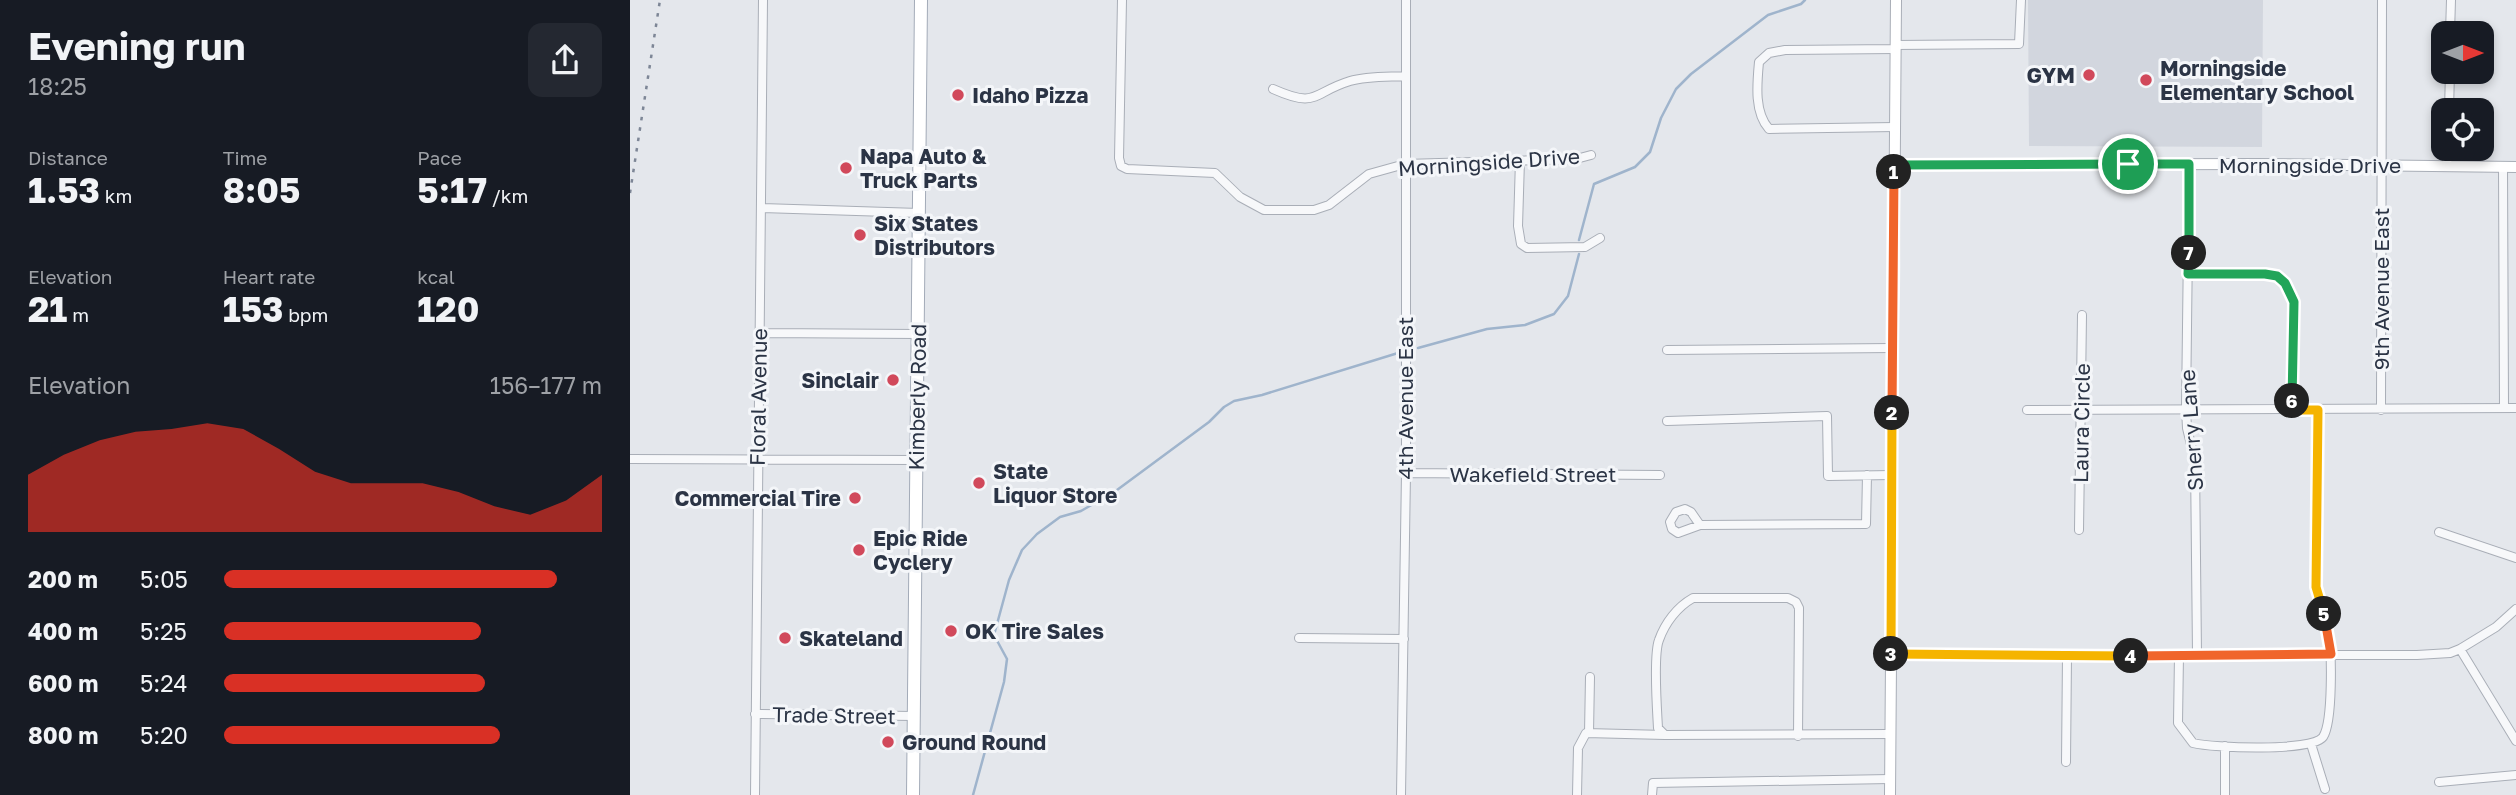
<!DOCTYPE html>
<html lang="en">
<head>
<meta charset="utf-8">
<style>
  body { margin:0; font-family:"Golos Text",sans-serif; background:#242831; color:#f1f3f6; height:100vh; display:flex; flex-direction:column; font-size:26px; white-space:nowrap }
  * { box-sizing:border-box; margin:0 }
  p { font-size:23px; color:#9ea1a6 }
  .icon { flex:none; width:38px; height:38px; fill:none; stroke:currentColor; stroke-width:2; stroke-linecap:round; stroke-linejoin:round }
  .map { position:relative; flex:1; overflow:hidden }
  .side { display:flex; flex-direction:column; background:#171b24; width:630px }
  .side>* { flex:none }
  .needle { width:46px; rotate:90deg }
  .buttons { position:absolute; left:1801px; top:21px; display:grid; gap:14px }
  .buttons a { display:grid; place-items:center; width:63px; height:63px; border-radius:14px; background:#171b24; box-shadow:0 4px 10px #0003; font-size:35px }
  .pin { position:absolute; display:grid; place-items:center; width:60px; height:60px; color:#fff; margin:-30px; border:4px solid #fff; border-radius:50%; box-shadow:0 2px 7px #0007 }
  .km { position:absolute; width:35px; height:35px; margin:-18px; border-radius:50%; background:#222; color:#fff; font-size:19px; line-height:35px; text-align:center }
  .round { display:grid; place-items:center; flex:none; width:74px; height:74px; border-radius:14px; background:#242831 }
  .head { display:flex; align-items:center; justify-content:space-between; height:119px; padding:0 28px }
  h1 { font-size:38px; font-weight:700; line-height:52px }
  .figures { display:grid; grid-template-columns:repeat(3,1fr); gap:10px; height:119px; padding:7px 28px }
  .figures div { display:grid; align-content:center }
  .figures b { font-size:35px; font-weight:700 }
  .figures small { font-size:19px; font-weight:400 }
  .figures p { font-size:19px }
  .chart { height:196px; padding:14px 28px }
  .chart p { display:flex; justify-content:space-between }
  .chart svg { width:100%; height:126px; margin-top:7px; fill:#d93025; opacity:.7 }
  ul { padding:0 28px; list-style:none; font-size:23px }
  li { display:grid; grid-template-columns:112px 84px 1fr; align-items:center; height:52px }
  li i { height:18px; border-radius:9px; background:#d93025 }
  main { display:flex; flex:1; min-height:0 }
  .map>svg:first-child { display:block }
  .built { fill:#d2d6de }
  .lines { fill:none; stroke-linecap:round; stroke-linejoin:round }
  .stream { stroke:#9fb4cc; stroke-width:2.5 }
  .street-casing { stroke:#a9aeb7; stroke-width:10 }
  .secondary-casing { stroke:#a9aeb7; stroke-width:12 }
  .primary-casing { stroke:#a3abb8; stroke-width:14 }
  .street { stroke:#f7f8fa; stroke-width:8 }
  .secondary { stroke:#fff; stroke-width:10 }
  .primary { stroke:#fff; stroke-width:12 }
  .rail { stroke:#7d8696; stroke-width:2.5; stroke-dasharray:3.5 7; stroke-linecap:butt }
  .split-1-casing { stroke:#fff; stroke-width:14 }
  .split-2-casing { stroke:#fff; stroke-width:14 }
  .split-3-casing { stroke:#fff; stroke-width:14 }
  .split-4-casing { stroke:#fff; stroke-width:14 }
  .split-5-casing { stroke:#fff; stroke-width:14 }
  .split-6-casing { stroke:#fff; stroke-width:14 }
  .split-7-casing { stroke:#fff; stroke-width:14 }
  .split-8-casing { stroke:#fff; stroke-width:14 }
  .split-1 { stroke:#22a559; stroke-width:9 }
  .split-2 { stroke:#f0652b; stroke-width:9 }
  .split-3 { stroke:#f5b400; stroke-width:9 }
  .split-4 { stroke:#f5b400; stroke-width:9 }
  .split-5 { stroke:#f0652b; stroke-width:9 }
  .split-6 { stroke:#f5b400; stroke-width:9 }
  .split-7 { stroke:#22a559; stroke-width:9 }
  .split-8 { stroke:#22a559; stroke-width:9 }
  .poi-dot { fill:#d1495b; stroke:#f4f6f9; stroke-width:2.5 }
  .labels { text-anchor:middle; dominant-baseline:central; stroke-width:6; stroke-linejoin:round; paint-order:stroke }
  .poi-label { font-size:21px; font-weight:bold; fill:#2b3445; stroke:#f4f6f9; text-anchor:start }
  .street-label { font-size:21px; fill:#2b3445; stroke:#f4f6f9 }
</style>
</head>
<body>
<main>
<section class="side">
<div class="head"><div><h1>Evening run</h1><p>18:25</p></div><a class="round"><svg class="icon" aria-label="share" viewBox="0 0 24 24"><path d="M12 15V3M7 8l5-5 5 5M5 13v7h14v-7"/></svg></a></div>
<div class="figures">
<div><p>Distance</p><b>1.53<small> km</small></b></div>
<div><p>Time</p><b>8:05</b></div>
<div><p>Pace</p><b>5:17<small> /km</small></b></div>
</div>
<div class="figures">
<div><p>Elevation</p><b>21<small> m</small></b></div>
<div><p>Heart rate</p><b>153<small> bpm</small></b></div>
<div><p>kcal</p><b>120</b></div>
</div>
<div class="chart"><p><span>Elevation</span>156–177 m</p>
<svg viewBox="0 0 160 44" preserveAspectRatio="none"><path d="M0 44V24L10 17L20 12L30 9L40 8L50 6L60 8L70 15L80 23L90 27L100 27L110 27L120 30L130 35L140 38L150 33L160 24V44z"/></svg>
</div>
<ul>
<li><b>200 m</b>5:05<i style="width:88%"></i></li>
<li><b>400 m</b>5:25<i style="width:68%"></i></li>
<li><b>600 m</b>5:24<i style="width:69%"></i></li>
<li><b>800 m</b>5:20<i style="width:73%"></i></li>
</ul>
</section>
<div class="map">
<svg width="1886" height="795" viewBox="0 0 1886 795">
  <rect width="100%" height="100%" fill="#e4e7ec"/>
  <path class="built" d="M1398 0H1633L1632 147 1399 146Z"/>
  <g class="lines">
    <path class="stream" d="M949 240 964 184 1005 167 1020 152 1031 118 1046 89 1061 74 1138 15 1171 4 1175 0
      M788 348 857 329 895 325 924 314 938 296 949 254
      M343 795 374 682 377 659 364 635 379 580 392 550 407 534 430 517 451 511 487 490 579 422 594 407 604 401 632 395 768 353"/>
    <defs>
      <path id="street" d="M492 0 489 158 491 166 497 169 585 173 610 197 634 210H684L699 205 739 174 775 164 946 159 961 155
        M1820 33 1821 0
        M1265 45 1389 44 1391 0
        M643 89C688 109 681 93 720 81 737 76 758 77 776 76
        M1819 110 1820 72
        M1265 127 1139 129C1124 112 1127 84 1129 62L1139 53 1155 50 1265 49
        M890 160 888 226 891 244 897 248 955 247 970 238
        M1559 164 1556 409 1557 428 1565 461 1567 654
        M1817 166 1818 149
        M1873 167 1874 408
        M131 208 289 213
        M1558 274H1635C1642 276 1650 277 1655 283 1670 298 1662 385 1662 410
        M129 333 288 334
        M1037 350 1263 348
        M1397 410 1886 408
        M1751 410 1752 0
        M1037 421 1197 416 1198 476 1262 475
        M0 459 287 460
        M776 473 1030 475
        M1070 525 1061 512 1055 509 1046 512 1040 522 1042 529 1048 533 1070 525 1236 524 1237 475
        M1449 530 1452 315
        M1809 532 1886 558
        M669 638 774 639
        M1830 649 1886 741
        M1261 655H1787L1820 653 1830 649 1866 627 1886 609
        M1549 655 1548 723 1563 743C1583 748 1682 752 1693 737 1703 722 1702 650 1698 632 1695 616 1687 602 1687 586 1684 528 1688 468 1688 410
        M125 714 284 716
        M959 733 960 677
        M1168 736 1169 608 1166 602 1158 598H1063C1047 607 1035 623 1029 640 1023 655 1027 709 1028 728L1035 735 1260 734
        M1681 744 1695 789
        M1595 746V795
        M1436 762 1437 656
        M1809 782 1886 775
        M125 795 133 0
        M771 795 776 473V0
        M947 795 948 748 956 733 1035 735
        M1022 795 1023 783 1260 779"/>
      <path id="secondary" d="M1264 165 1627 164 1886 167
        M1260 795 1266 0"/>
      <path id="primary" d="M283 795 291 0"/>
    </defs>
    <use href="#street" class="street-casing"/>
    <use href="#secondary" class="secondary-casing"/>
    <use href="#primary" class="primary-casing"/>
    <use href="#street" class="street"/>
    <use href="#secondary" class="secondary"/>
    <use href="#primary" class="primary"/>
    <path class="rail" d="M0 193 30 0"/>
  </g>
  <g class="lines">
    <defs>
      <path id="split-1" d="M1264 172V165L1498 164"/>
      <path id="split-2" d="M1262 413 1264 172"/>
      <path id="split-3" d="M1261 654 1262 413"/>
      <path id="split-4" d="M1261 654 1501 656"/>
      <path id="split-5" d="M1501 656 1701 654 1694 614"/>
      <path id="split-6" d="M1662 401 1661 410H1688L1686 587 1694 614"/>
      <path id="split-7" d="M1559 253 1558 274H1635L1647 276 1655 283 1664 302 1662 401"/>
      <path id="split-8" d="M1498 164H1559V253"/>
    </defs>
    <use href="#split-1" class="split-1-casing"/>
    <use href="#split-2" class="split-2-casing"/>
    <use href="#split-3" class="split-3-casing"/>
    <use href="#split-4" class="split-4-casing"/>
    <use href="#split-5" class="split-5-casing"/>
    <use href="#split-6" class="split-6-casing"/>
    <use href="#split-7" class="split-7-casing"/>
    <use href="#split-8" class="split-8-casing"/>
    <use href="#split-1" class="split-1"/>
    <use href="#split-2" class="split-2"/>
    <use href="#split-3" class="split-3"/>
    <use href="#split-4" class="split-4"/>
    <use href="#split-5" class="split-5"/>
    <use href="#split-6" class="split-6"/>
    <use href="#split-7" class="split-7"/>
    <use href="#split-8" class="split-8"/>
  </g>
  <g class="poi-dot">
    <circle cx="1459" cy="75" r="7"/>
    <circle cx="1516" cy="80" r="7"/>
    <circle cx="328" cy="95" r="7"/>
    <circle cx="216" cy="168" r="7"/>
    <circle cx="230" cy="235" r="7"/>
    <circle cx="263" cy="380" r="7"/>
    <circle cx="349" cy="483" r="7"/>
    <circle cx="225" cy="498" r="7"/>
    <circle cx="229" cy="550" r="7"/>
    <circle cx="321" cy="631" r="7"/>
    <circle cx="155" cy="638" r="7"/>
    <circle cx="258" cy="742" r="7"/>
  </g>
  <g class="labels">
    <g class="poi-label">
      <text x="1530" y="68">Morningside<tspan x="1530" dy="24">Elementary School</tspan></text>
      <text x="1445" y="75" text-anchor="end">GYM</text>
      <text x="342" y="95">Idaho Pizza</text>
      <text x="230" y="156">Napa Auto &amp;<tspan x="230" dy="24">Truck Parts</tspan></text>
      <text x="244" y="223">Six States<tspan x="244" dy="24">Distributors</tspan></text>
      <text x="249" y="380" text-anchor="end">Sinclair</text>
      <text x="363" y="471">State<tspan x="363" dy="24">Liquor Store</tspan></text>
      <text x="211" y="498" text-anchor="end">Commercial Tire</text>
      <text x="243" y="538">Epic Ride<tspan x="243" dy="24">Cyclery</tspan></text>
      <text x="335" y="631">OK Tire Sales</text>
      <text x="169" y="638">Skateland</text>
      <text x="272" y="742">Ground Round</text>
    </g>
    <g class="street-label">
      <text transform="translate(859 162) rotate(-4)">Morningside Drive</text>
      <text x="1680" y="165">Morningside Drive</text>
      <text transform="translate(1751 289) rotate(-90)">9th Avenue East</text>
      <text transform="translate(128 397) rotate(-89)">Floral Avenue</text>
      <text transform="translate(287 397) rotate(-89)">Kimberly Road</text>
      <text transform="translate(775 398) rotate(-90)">4th Avenue East</text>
      <text transform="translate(1451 423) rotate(-89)">Laura Circle</text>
      <text transform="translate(1561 430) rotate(-94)">Sherry Lane</text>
      <text x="903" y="474">Wakefield Street</text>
      <text transform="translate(204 715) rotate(1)">Trade Street</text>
    </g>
  </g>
</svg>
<div class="buttons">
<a><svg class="needle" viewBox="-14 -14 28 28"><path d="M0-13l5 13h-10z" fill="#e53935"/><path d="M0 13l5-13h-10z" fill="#9ea1a6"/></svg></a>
<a><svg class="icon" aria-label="locate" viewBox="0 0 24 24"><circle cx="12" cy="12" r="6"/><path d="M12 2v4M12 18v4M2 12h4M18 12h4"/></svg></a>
</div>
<div class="pin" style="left:1498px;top:164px;background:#1e9e55"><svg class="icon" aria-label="arrive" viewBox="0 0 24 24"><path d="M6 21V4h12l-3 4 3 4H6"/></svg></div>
<b class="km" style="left:1264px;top:172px">1</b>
<b class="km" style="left:1262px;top:413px">2</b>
<b class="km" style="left:1261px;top:654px">3</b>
<b class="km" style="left:1501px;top:656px">4</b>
<b class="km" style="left:1694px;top:614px">5</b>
<b class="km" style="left:1662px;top:401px">6</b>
<b class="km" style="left:1559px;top:253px">7</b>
</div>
</main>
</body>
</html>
